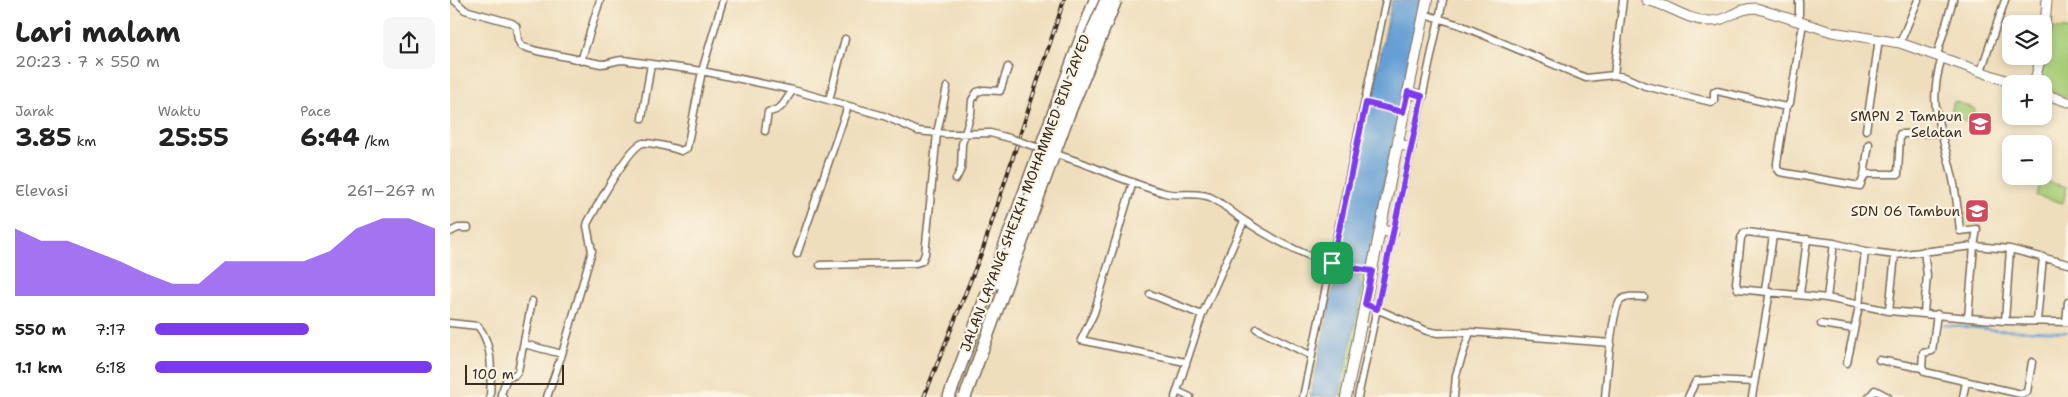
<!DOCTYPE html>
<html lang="id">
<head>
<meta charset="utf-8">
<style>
  body { margin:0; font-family:"Shantell Sans",sans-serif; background:#f6f6f6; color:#222; height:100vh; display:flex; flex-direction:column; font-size:19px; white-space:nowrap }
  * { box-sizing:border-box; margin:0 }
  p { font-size:16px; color:#767676 }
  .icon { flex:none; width:28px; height:28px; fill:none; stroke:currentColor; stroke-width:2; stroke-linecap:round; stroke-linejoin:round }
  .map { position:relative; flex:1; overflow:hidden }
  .details { display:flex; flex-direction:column; background:#fff; width:450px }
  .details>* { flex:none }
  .buttons { position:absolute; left:1552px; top:15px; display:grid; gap:10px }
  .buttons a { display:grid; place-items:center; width:50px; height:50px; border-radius:10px; background:#fff; box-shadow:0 2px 8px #0003; font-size:25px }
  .scale { position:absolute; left:15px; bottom:12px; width:99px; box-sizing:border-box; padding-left:5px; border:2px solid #3b2a1e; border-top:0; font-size:14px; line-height:18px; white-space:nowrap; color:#3b2a1e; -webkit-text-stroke:4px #fcf5e5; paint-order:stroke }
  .pin { position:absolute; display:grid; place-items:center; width:42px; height:42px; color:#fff; margin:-21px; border-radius:10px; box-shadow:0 2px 8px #0006 }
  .round { display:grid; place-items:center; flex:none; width:52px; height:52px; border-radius:10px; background:#f6f6f6 }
  .summary { display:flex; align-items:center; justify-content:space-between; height:85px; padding:0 15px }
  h1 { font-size:28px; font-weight:700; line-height:38px }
  .stats { display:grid; grid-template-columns:repeat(3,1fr); gap:8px; height:85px; padding:5px 15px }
  .stats div { display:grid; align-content:center }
  .stats b { font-size:25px; font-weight:700 }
  .stats small { font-size:14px; font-weight:400 }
  .stats p { font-size:14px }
  .chart { height:140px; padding:10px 15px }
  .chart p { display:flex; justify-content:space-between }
  .chart svg { width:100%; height:90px; margin-top:5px; fill:#7c3aed; opacity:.7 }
  ul { padding:0 15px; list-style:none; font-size:16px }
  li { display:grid; grid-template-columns:80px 60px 1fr; align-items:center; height:38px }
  li i { height:12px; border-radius:6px; background:#7c3aed }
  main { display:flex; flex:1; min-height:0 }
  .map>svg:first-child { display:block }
  .green { fill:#a8cd78; stroke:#727c4b }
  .water { fill:#659fd4; stroke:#506479 }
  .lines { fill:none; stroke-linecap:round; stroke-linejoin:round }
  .stream { stroke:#659fd4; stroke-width:2 }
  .street-casing { stroke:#7a6955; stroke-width:9 }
  .secondary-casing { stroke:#7a6955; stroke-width:11 }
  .primary-casing { stroke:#7a6955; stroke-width:12 }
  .highway-casing { stroke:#7a6955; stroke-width:14 }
  .street { stroke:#fff; stroke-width:6 }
  .secondary { stroke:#fff; stroke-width:9 }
  .primary { stroke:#fff; stroke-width:10 }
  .highway { stroke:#fff; stroke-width:11 }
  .rail-casing { stroke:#3b2a1e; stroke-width:4 }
  .rail { stroke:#fcf5e5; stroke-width:2; stroke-dasharray:5.5; stroke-linecap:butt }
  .street-bridge-casing { stroke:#7a6955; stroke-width:9; stroke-linecap:butt }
  .highway-bridge-casing { stroke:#7a6955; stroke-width:14; stroke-linecap:butt }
  .street-bridge { stroke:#fff; stroke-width:6 }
  .highway-bridge { stroke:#fff; stroke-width:11 }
  .route-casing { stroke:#fff; stroke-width:10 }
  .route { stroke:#7c3aed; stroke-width:6 }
  .labels { text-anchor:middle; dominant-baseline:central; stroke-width:4.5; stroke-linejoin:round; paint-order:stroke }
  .poi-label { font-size:14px; fill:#3b2a1e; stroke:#fcf5e5; text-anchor:end }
  .street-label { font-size:14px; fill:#3b2a1e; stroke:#fcf5e5 }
</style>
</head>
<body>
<main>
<section class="details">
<div class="summary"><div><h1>Lari malam</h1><p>20:23 · 7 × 550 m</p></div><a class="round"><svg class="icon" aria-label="share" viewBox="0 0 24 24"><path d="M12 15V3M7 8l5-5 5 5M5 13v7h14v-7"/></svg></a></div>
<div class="stats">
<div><p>Jarak</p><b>3.85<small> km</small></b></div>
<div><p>Waktu</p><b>25:55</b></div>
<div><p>Pace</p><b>6:44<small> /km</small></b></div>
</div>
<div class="chart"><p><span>Elevasi</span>261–267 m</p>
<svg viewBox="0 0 160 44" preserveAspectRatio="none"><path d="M0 44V11L10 17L20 17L30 22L40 27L50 33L60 38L70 38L80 27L90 27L100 27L110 27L120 22L130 11L140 6L150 6L160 11V44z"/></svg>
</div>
<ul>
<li><b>550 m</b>7:17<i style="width:55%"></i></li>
<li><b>1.1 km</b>6:18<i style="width:99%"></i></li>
</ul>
</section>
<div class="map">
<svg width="1618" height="397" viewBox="0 0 1618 397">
  <rect width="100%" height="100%" fill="#fcf5e5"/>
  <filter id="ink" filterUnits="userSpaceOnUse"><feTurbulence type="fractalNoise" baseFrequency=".02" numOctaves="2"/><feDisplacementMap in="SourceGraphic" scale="10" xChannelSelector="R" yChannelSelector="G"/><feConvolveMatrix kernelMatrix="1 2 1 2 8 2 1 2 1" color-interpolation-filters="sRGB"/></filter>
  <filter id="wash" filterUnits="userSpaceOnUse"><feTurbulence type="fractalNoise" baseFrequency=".0096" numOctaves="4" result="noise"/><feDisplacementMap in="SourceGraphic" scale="20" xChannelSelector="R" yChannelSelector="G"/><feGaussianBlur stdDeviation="1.12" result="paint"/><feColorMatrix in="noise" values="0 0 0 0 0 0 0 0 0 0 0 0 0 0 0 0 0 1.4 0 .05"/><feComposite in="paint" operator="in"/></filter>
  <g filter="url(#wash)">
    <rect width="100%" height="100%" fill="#efdebc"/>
    <path class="green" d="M972 0H977L896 397H889L913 288 908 280 911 270 916 267Z
      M1597 28 1618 29V98L1594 90V84H1586L1594 56Z
      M1504 101 1525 109 1521 123 1500 115Z
      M1592 180 1617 187 1613 203 1586 196Z"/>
    <path class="water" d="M942 0H972L916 267 911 270 908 279 913 287 889 397H860L885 280 890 277 892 264 887 259Z"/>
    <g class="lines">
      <path class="stream" d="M1494 325 1546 330 1618 332"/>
    </g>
  </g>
  <g filter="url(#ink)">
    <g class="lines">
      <defs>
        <path id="street" d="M4 0 15 10 62 23 66 26 68 40 71 46 87 51 151 64C160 64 164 60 173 60L252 71 343 90 434 116 468 131 497 134 540 133 563 139
          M1349 0V22
          M974 14 1010 25 1136 78 1164 75 1175 77 1195 86 1261 102 1264 101V92L1267 91 1336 107
          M1353 23 1340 103 1336 107 1327 163V168L1330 172 1410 186 1415 174H1448L1450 134 1490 133
          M1450 43 1468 0
          M1487 55 1503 0
          M1492 57C1477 107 1490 123 1501 170 1506 190 1508 211 1510 231L1527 229 1524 246 1518 318
          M131 61 150 0
          M1531 71 1555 0
          M1164 75 1173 0
          M379 100 395 39
          M916 103 953 112
          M192 118 201 64
          M1416 130 1429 39
          M315 131 318 112C335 109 333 102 343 90
          M635 164C661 174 688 186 715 193 730 197 744 191 760 197 773 203 783 214 795 221 833 246 877 268 922 271
          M1414 175 1419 144
          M506 179 511 169 512 144 521 113 522 100 527 92 534 90 550 91 558 67
          M683 182 644 313 631 340 735 362
          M0 232 8 228H18
          M347 254 398 106
          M1618 264 1560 249 1524 246 1445 255 1415 251 1384 243 1297 232 1294 233 1291 238 1286 283 1288 289 1377 298 1439 311 1555 321 1618 322
          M370 265 466 263 472 261 475 254 487 133 497 87
          M1315 290 1323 235
          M700 294 752 315
          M1350 294 1357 239
          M1377 298 1384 243
          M915 304 977 331 988 333 1020 332 1161 343
          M1439 311 1445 255
          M1474 313 1477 275 1474 251
          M1555 321 1560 249
          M1587 321 1593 257
          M1616 322 1618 302
          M0 323 28 326C44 346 41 373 40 397
          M1371 324 1404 329
          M807 329 862 356
          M74 344 112 354
          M1429 360 1472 368 1475 372 1571 394 1577 392 1582 362
          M1397 363 1409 306 1415 251
          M1472 368 1473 353 1482 351 1487 314
          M727 391 740 397
          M53 397 51 394 57 378 65 375 68 371 82 301
          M97 397 112 354 142 251 137 226 138 222C147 207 178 147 193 143 200 142 224 148 231 151L237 148 252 71 273 0
          M725 397 752 315 794 221
          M853 397 936 0
          M908 397 993 0
          M1004 397 1006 375 1020 332
          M1155 397C1157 380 1161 309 1171 300 1178 295 1186 297 1194 297
          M1238 397 1246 381 1263 380 1304 382
          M1302 397 1320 291
          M1419 397 1425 390 1438 397
          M1513 397 1516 382"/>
        <path id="secondary" d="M1196 0C1218 4 1236 20 1258 21 1277 22 1285 8 1306 8L1382 32 1450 43 1566 84
          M1594 38 1597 0
          M1584 84 1591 56
          M1594 94 1618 102"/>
        <path id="primary" d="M958 92 972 96
          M948 144 961 147
          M931 230 943 233
          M896 397 977 0"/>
        <path id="highway" d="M499 397 645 0"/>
      </defs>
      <use href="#street" class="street-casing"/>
      <use href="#secondary" class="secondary-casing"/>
      <use href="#primary" class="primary-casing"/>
      <use href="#highway" class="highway-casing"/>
      <use href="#street" class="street"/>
      <use href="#secondary" class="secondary"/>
      <use href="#primary" class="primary"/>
      <use href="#highway" class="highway"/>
      <defs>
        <path id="rail" d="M474 397 533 249 614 0"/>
      </defs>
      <use href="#rail" class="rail-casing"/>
      <use href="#rail" class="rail"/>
      <defs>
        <path id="street-bridge" d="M563 139 635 164"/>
        <path id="highway-bridge" d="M549 283 634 50 656 0
          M515 397 618 116 666 0"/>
      </defs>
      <use href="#street-bridge" class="street-bridge-casing"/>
      <use href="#highway-bridge" class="highway-bridge-casing"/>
      <use href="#street-bridge" class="street-bridge"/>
      <use href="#highway-bridge" class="highway-bridge"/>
    </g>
  </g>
  <g class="lines" filter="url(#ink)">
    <defs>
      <path id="route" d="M958 92 972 96 927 309 915 304 922 271 888 266 882 263 916 103 953 112Z"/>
    </defs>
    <use href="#route" class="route-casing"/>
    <use href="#route" class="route"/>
  </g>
  <defs>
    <symbol id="school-square" viewBox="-11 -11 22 22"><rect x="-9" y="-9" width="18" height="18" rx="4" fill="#d1495b" stroke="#fcf5e5"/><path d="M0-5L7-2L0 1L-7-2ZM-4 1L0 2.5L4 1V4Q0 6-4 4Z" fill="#fff"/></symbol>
  </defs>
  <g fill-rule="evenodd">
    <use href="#school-square" x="1516" y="110" width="28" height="28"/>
    <use href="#school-square" x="1513" y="197" width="28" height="28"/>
  </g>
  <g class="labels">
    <g class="poi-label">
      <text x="1512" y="116">SMPN 2 Tambun<tspan x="1512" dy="16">Selatan</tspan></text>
      <text x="1510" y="211">SDN 06 Tambun</text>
    </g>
    <g class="street-label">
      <text transform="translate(575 193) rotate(-69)">JALAN LAYANG SHEIKH MOHAMMED BIN ZAYED</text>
    </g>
  </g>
</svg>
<div class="buttons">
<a><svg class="icon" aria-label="layers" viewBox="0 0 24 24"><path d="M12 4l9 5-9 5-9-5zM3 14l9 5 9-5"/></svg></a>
<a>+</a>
<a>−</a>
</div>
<div class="scale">100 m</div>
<div class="pin" style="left:882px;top:263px;background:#1e9e55"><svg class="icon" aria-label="arrive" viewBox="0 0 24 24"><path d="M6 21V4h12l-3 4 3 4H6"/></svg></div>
</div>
</main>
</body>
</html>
